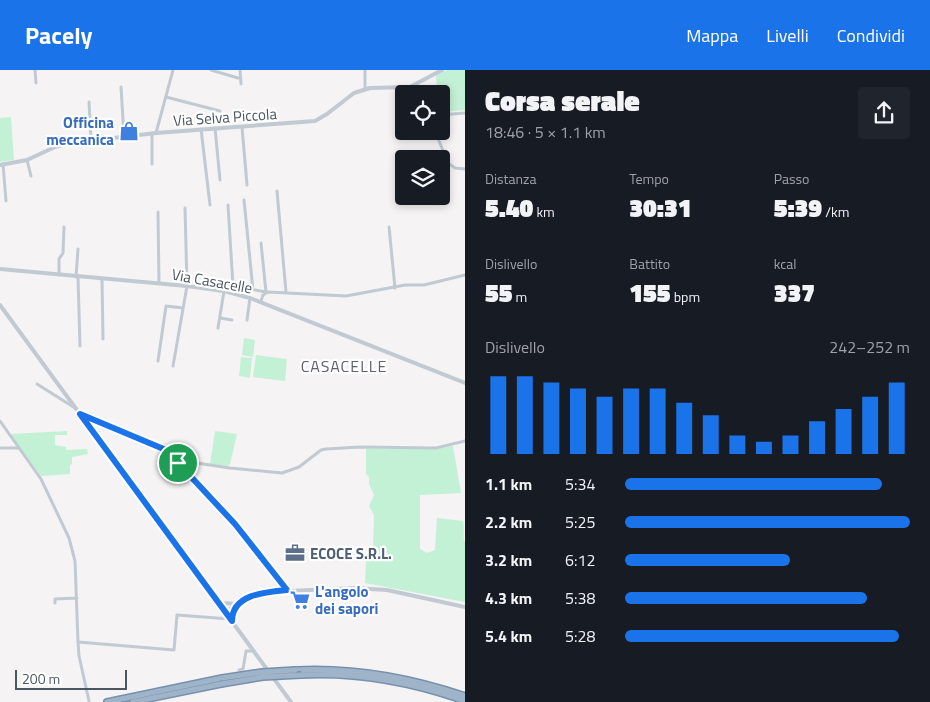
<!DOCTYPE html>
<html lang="it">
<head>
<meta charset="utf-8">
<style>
  body { margin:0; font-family:"Titillium Web",sans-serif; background:#20242c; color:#f1f3f6; height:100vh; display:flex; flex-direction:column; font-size:19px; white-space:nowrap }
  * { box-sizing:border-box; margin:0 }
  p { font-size:16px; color:#9ea1a6 }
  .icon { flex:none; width:28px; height:28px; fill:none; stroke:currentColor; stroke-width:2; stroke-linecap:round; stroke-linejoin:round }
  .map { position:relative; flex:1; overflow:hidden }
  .drawer { display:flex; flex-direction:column; background:#171b24; width:465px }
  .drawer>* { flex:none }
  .buttons { position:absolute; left:395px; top:15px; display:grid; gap:10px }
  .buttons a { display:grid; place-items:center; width:55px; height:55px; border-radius:5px; background:#171b24; box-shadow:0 2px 8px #0003; font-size:25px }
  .scale { position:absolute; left:15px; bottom:12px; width:112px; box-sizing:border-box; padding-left:5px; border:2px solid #4a5661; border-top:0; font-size:14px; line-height:18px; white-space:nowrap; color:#4a5661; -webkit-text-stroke:4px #fff; paint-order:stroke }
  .pin { position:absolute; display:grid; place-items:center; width:42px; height:42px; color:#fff; margin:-21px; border:2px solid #fff; border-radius:50%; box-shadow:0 1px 5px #0007 }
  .round { display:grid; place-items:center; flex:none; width:52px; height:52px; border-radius:5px; background:#20242c }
  .summary { display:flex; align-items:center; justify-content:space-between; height:85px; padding:0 20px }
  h1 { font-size:28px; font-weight:800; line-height:38px }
  .metrics { display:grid; grid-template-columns:repeat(3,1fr); gap:8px; height:85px; padding:5px 20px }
  .metrics div { display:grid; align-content:center }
  .metrics b { font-size:25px; font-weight:800 }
  .metrics small { font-size:14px; font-weight:400 }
  .metrics p { font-size:14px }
  .chart { height:140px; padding:10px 20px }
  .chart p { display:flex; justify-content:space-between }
  .chart svg { width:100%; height:90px; margin-top:5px; stroke:#1a73e8; stroke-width:6 }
  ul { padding:0 20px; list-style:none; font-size:16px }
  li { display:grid; grid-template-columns:80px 60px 1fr; align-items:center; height:38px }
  li i { height:12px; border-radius:6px; background:#1a73e8 }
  header { display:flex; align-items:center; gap:30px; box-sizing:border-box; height:70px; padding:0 25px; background:#1a73e8; color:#fff }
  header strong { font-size:24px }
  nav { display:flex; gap:28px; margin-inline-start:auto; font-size:18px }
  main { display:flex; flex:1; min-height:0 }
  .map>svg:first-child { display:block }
  .green { fill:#c3f1d5 }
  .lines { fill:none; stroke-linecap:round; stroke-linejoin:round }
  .trunk-casing { stroke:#7690ad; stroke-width:8 }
  .minor { stroke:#c1cad2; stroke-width:3 }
  .tertiary { stroke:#c1cad2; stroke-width:4 }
  .trunk { stroke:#9fb4c9; stroke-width:5 }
  .trunk-bridge-casing { stroke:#7690ad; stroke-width:8; stroke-linecap:butt }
  .trunk-bridge { stroke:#9fb4c9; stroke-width:5 }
  .route-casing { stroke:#fff; stroke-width:10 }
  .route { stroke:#1a73e8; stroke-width:6 }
  .labels { text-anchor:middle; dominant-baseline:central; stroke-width:4.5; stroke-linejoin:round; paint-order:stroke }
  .street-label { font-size:15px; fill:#4a5661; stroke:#fff }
  .shop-label { font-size:15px; font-weight:bold; fill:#366cbe; stroke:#fff; text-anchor:end }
  .service-label { font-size:15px; font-weight:bold; fill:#4e5e75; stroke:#fff; text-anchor:start }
  .neighbourhood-label { font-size:16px; letter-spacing:1px; fill:#5f6368; stroke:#fff }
</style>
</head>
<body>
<header>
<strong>Pacely</strong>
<nav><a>Mappa</a><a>Livelli</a><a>Condividi</a></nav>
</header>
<main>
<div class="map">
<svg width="465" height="632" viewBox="0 0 465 632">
  <rect width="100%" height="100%" fill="#f5f3f3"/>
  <path class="green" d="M447 0H465V40L441 42V24H437L436 5Z
    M11 47 14 90 0 92V48Z
    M244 268 255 270 253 287 242 285Z
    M256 285 287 289 285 311 253 307Z
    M241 287 252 288 250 308 239 306Z
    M67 361V365H55V375L66 377V380L87 379 88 384 72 387V394L70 395V404L41 406 10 364Z
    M215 361 237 364 230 394 227 396 210 394Z
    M453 376 461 423 420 425V479L427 483 435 480 437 448 463 451C465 460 462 464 465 473V532L365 513 366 490 373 482 374 445 369 436 374 425 369 414V407L366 404V379H436Z"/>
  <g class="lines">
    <defs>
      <path id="trunk" d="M295 600C354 597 409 607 465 626
        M301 605C358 602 411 612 465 631
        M107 632 222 608
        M133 632 221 614"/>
    </defs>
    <use href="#trunk" class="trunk-casing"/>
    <path class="minor" d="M35 0 36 13
      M211 0 238 8
      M240 0 241 14
      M365 0V19
      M121 17 124 66
      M166 27 220 41
      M89 32 91 70
      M441 45 465 43
      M242 57 247 115
      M215 58 220 110
      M201 59 210 135
      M435 61 448 93 455 98 465 99
      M152 63V94
      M156 63 173 0
      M27 90 31 106
      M3 94 6 131
      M277 121 286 222
      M244 130 253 220
      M228 135 233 216
      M158 142 159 213
      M389 157 395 218
      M261 173 266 222
      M59 205V189L63 183 64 157
      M76 207 78 179
      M78 207 80 276
      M102 209 103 269
      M220 221 222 215 225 214 266 222
      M261 231 263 225 268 222 346 226 405 215H424L465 205
      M220 248 232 250
      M247 250 250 228
      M218 258 224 221
      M158 291 166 236 183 238
      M173 296 187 216 185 138
      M37 314 75 338
      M80 343 166 380 235 454 287 520
      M0 351 41 409 69 468 75 491 78 572 174 580 177 545 230 549
      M0 378H18
      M178 393 183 391 230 398 282 403 299 397 321 380 326 379 360 377 436 378 465 371
      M55 533V529L77 528
      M78 572 79 586 89 631
      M239 600 243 599 246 581H254"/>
    <path class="tertiary" d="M0 95 27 90 55 77 70 73 156 63 315 51 327 44 354 23 370 18 410 17 442 0
      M0 199 187 216 224 221 250 228 465 313
      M0 235 291 632
      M217 531 223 533 237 534
      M224 540H228L252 527 267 522 353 518 387 520 465 537
      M232 551V543L235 537"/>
    <use href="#trunk" class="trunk"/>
    <defs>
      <path id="trunk-bridge" d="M222 608 262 602 295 600
        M221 614 263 607 301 605"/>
    </defs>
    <use href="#trunk-bridge" class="trunk-bridge-casing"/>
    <use href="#trunk-bridge" class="trunk-bridge"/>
  </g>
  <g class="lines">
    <defs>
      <path id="route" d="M80 344 166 380 235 454 287 520C266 522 232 524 232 551Z"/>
    </defs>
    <use href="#route" class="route-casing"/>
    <use href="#route" class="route"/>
  </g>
  <defs>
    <symbol id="shop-bare" viewBox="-9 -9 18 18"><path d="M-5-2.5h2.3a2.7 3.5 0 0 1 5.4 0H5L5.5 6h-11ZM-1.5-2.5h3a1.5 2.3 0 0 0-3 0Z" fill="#3f7fe0" stroke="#fff" stroke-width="2.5" paint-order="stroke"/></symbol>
    <symbol id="office-bare" viewBox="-9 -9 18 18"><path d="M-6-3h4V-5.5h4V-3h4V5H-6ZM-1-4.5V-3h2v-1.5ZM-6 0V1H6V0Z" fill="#5c6f8a" stroke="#fff" stroke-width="2.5" paint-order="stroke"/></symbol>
    <symbol id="supermarket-bare" viewBox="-9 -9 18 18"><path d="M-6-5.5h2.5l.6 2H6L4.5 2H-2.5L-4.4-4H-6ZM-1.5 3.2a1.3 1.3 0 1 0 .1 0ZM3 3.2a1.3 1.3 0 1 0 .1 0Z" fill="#3f7fe0" stroke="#fff" stroke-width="2.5" paint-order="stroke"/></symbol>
  </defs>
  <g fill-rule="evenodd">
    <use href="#shop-bare" x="115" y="47" width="28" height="28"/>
    <use href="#office-bare" x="281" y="469" width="28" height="28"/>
    <use href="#supermarket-bare" x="286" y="516" width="28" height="28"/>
  </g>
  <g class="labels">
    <g class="street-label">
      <text transform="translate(225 47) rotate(-4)">Via Selva Piccola</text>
      <text transform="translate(212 211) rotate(10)">Via Casacelle</text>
    </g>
    <g class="shop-label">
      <text x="114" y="52">Officina<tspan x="114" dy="17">meccanica</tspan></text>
      <text x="315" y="521" text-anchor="start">L'angolo<tspan x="315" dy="17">dei sapori</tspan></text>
    </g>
    <g class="service-label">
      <text x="310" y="483">ECOCE S.R.L.</text>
    </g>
    <g class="neighbourhood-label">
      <text x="344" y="296">CASACELLE</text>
    </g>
  </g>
</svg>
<div class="buttons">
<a><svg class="icon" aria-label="locate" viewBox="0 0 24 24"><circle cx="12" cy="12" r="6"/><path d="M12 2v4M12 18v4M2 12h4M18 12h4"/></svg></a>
<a><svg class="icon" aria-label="layers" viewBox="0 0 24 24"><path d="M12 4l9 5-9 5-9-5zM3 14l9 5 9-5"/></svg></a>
</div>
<div class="scale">200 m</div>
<div class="pin" style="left:178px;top:393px;background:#1e9e55"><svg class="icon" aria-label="arrive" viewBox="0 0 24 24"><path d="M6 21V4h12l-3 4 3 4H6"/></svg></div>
</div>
<section class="drawer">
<div class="summary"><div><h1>Corsa serale</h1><p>18:46 · 5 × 1.1 km</p></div><a class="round"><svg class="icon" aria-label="share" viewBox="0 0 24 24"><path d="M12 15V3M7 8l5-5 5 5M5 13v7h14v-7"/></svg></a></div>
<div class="metrics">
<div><p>Distanza</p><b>5.40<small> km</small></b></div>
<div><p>Tempo</p><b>30:31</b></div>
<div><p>Passo</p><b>5:39<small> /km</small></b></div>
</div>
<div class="metrics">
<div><p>Dislivello</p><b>55<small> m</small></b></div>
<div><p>Battito</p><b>155<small> bpm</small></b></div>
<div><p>kcal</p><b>337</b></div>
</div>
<div class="chart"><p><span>Dislivello</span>242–252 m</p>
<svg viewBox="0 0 160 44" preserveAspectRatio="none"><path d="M5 44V6M15 44V6M25 44V9M35 44V12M45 44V16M55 44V12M65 44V12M75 44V19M85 44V25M95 44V35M105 44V38M115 44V35M125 44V28M135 44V22M145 44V16M155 44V9"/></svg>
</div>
<ul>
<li><b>1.1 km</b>5:34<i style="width:90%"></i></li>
<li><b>2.2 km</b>5:25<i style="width:100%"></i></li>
<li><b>3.2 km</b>6:12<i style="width:58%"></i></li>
<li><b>4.3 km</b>5:38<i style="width:85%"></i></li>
<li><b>5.4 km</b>5:28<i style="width:96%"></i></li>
</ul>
</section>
</main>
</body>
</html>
